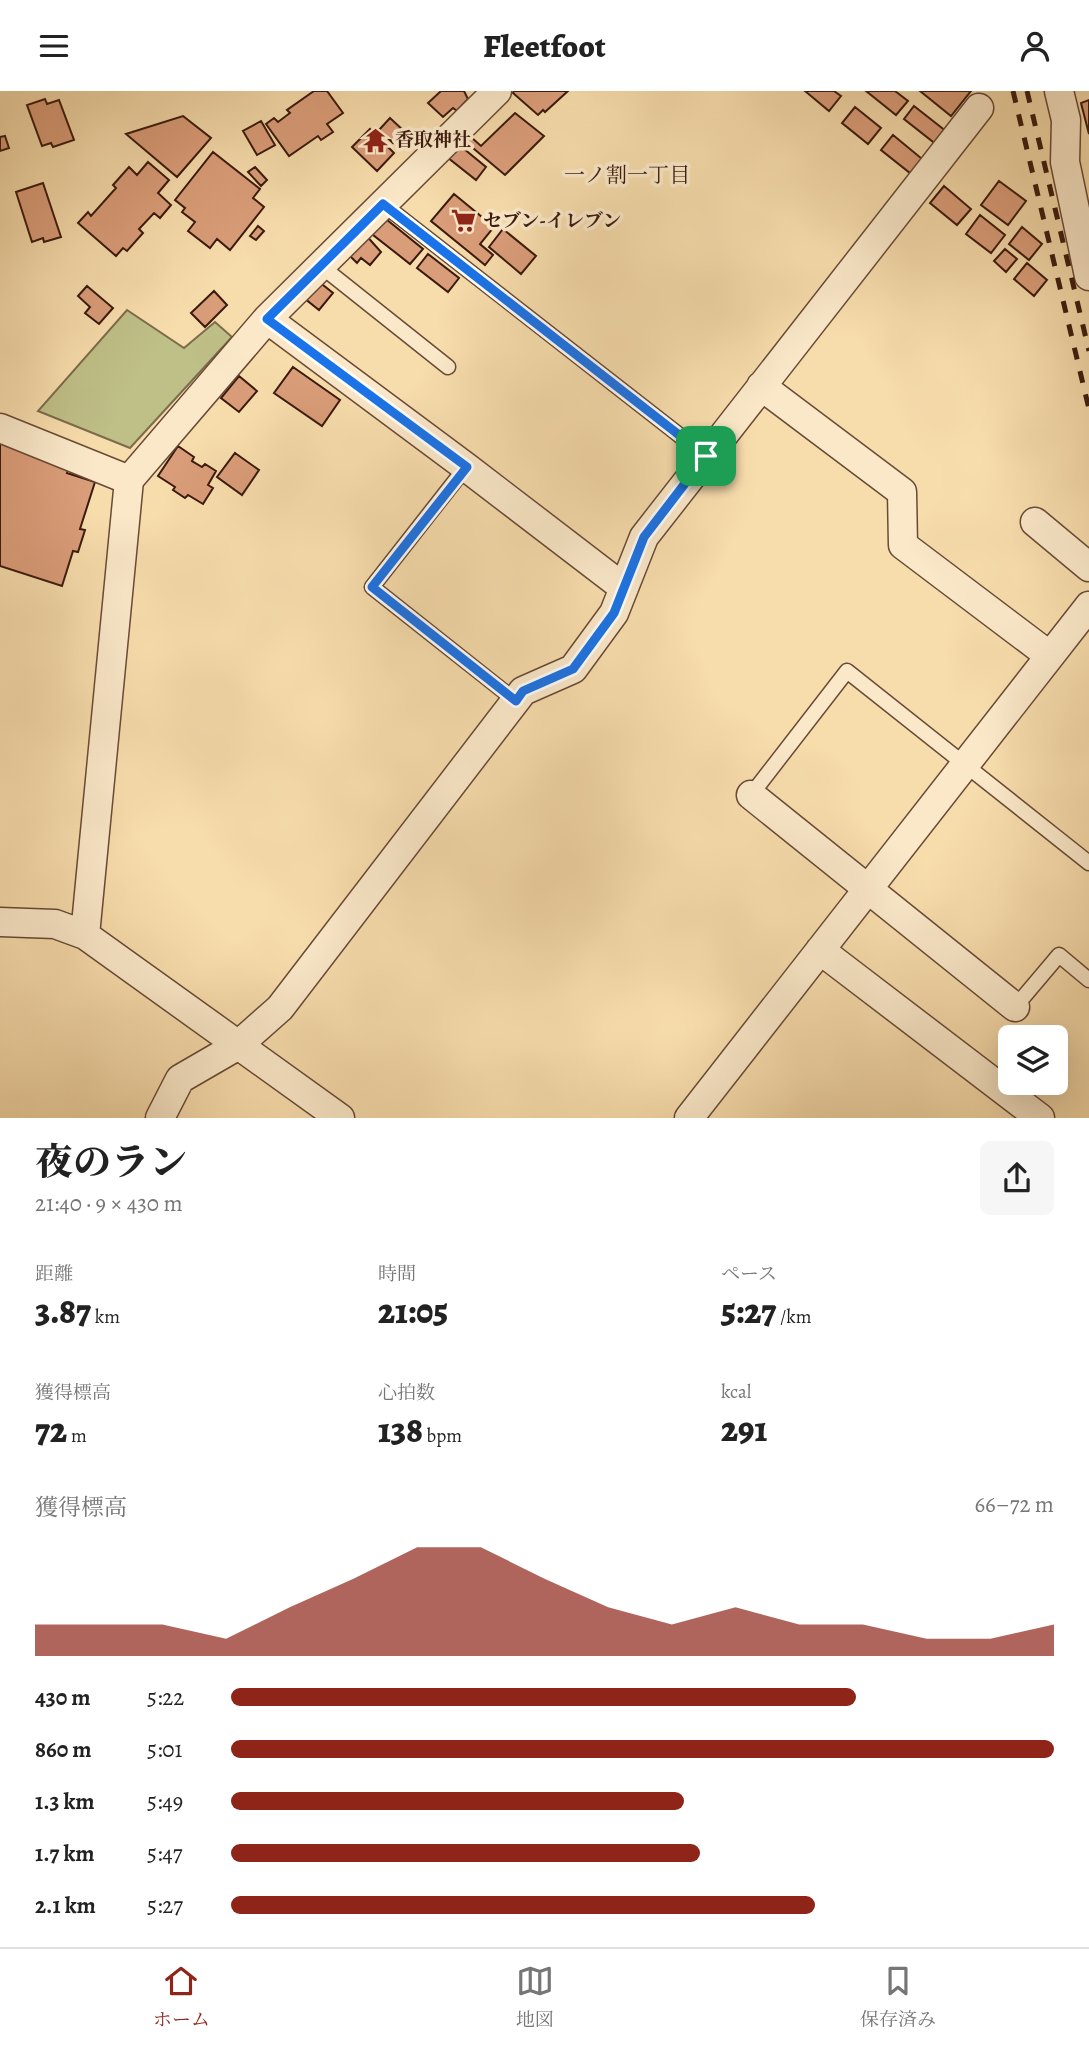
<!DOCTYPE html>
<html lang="ja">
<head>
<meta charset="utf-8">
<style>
  body { margin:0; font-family:Alegreya,"Noto Serif JP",serif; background:#f6f6f6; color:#222; height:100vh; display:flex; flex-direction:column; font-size:26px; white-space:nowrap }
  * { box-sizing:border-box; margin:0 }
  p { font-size:23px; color:#767676 }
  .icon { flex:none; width:38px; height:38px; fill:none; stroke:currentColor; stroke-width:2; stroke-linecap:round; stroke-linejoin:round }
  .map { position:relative; height:1027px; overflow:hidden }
  .side { display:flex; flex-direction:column; background:#fff; flex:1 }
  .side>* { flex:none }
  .controls { position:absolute; left:998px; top:934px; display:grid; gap:14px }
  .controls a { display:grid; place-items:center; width:70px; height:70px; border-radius:10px; background:#fff; box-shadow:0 7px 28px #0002; font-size:35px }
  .pin { position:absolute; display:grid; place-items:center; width:60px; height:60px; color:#fff; margin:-30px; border-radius:14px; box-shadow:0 4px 10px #0006 }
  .round { display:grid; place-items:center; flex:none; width:74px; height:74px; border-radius:10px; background:#f6f6f6 }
  .headline { display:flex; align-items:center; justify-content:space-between; height:119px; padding:0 35px }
  h1 { font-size:38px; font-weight:800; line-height:52px }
  .metrics { display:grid; grid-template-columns:repeat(3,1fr); gap:10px; height:119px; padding:7px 35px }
  .metrics div { display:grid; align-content:center }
  .metrics b { font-size:35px; font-weight:800 }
  .metrics small { font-size:19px; font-weight:400 }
  .metrics p { font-size:19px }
  .chart { height:196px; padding:14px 35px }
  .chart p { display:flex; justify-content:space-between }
  .chart svg { width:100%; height:126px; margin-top:7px; fill:#8f2418; opacity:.7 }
  ul { padding:0 35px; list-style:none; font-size:23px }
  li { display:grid; grid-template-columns:112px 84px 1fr; align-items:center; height:52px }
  li i { height:18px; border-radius:9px; background:#8f2418 }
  header { display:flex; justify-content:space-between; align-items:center; height:91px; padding:0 35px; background:#fff; font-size:32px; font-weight:800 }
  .menu { display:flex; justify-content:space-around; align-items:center; height:98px; border-top:2px solid #e0e0e0; background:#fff; font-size:19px; color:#767676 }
  .menu a { display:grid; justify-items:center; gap:4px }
  .menu .active { color:#8f2418 }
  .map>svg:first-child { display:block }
  .green { fill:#bfbf88; stroke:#7c6c4b; stroke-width:2 }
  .building { fill:#da9d79; stroke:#3a1a0e; stroke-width:2 }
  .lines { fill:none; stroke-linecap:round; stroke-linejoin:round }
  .lane-casing { stroke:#694a36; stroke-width:17 }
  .street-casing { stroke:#694a36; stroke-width:31 }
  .lane { stroke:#fae8c9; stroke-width:14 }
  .street { stroke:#fae8c9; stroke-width:28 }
  .rail { stroke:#3a1a0e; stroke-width:5; stroke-dasharray:12 12; stroke-linecap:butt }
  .route-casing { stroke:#fff; stroke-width:14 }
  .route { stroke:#1a73e8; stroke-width:9 }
  .labels { text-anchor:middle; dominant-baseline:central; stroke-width:7; stroke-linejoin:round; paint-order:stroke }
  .poi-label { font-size:19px; font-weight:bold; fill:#3a1a0e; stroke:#fae8c9; text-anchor:start }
  .neighbourhood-label { font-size:21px; fill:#3a1a0e; stroke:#fae8c9 }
</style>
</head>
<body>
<header><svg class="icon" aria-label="menu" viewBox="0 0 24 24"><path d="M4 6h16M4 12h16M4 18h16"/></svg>Fleetfoot<svg class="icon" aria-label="person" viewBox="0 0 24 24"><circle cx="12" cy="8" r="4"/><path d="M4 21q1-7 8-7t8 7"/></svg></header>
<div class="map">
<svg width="1089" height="1027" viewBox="0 0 1089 1027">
  <rect width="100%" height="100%" fill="#f7dcac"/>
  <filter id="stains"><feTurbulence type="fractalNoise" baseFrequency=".00286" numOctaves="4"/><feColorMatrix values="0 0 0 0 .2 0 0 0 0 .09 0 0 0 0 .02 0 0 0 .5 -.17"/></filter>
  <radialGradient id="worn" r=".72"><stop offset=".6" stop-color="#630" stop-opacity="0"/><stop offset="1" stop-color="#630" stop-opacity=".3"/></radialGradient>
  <path class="green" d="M127 219 184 257 215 231 232 246 130 357 38 320Z"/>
  <path class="building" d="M314 0H327L343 22 327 33 333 41 321 49 318 45 289 65 266 33 274 27 278 31 290 22 287 19Z
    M441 0H464L468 8 457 20 453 17 443 26 428 12Z
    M514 0H568L545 21 543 19 538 24 513 2Z
    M805 0H834L841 5 829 20Z
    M866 0H895L908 10 896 24Z
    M920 0H971L951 25Z
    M45 8 47 13 59 9 74 49 53 56 51 52 42 55 27 14Z
    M1089 9V43L1081 12Z
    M914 15 947 41 937 54 904 28Z
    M855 16 881 37 868 53 842 32Z
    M515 22 544 45 505 84 467 52 471 46 481 55Z
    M183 25 211 47 177 86 126 43Z
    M390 27 404 40 393 52 379 39Z
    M261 30 275 54 257 64 243 40Z
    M370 38 394 62 377 80 352 56Z
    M893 44 927 72 915 86 881 59Z
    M5 45 9 57 0 60V46Z
    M458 53 486 76 476 89 447 66Z
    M213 61 260 98 253 107 264 116 230 159 217 148 210 157 188 140 195 131 182 121 185 117 175 109Z
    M148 71 169 89 158 102 171 114 160 127 154 122 139 138 143 142 127 160 123 157 116 165 78 132 88 121 91 125 116 97 113 94 129 76 137 84Z
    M255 76 267 89 261 95 248 81Z
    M999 90 1026 110 1008 134 981 114Z
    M43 92 61 146 44 151 43 147 32 151 16 101Z
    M944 95 971 118 957 134 930 112Z
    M454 103 494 136 480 153 493 164 485 174 431 130Z
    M381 124 423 158 410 173 368 140Z
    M980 124 1005 144 991 162 966 143Z
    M258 135 264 140 256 149 250 145Z
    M1022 136 1042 153 1029 169 1009 153Z
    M503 138 536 165 521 183 489 156Z
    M364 142 381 161 370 174 361 167 357 172 346 161Z
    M1005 158 1017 168 1006 181 994 170Z
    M428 163 459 187 448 201 417 177Z
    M1027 172 1047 189 1034 205 1014 188Z
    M318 190 333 202 319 219 304 207Z
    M87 195 113 217 99 233 85 222 90 216 78 205Z
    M214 200 227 214 205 236 191 222Z
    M293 276 340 309 322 335 274 302Z
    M239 285 257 300 239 321 221 307Z
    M0 349 69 376 67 382 95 391 80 438 85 439 78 461 73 460 62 495 0 475Z
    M178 355 194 366 192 370 202 376 205 373 216 380 208 394 213 397 203 413 188 404 185 407 173 399 175 396 158 385Z
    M235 362 259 379 242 404 217 386Z"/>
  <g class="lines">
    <defs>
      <path id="lane" d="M383 113 706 365
        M321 175 448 276
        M466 376 372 496 516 610
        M751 704 847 580 1089 772
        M1015 916 1059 864 1089 889"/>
      <path id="street" d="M1059 0 1066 29 1065 71 1089 185
        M267 228 466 376 624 497
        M761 295 902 401 903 454 1050 565
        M0 337 129 389
        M1035 431 1089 476
        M751 704 1015 916
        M0 831 55 833 85 844 340 1027
        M85 844 129 389 267 228 497 0
        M820 859 1040 1027
        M160 1027 180 988 237 955 280 917 523 600 573 578 614 522 644 446 979 17
        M689 1027 1089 515"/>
    </defs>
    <use href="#lane" class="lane-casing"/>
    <use href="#street" class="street-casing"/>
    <use href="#lane" class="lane"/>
    <use href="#street" class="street"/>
    <path class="rail" d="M1013 0 1089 318
      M1027 0 1089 260"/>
  </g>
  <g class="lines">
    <defs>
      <path id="route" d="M383 113 706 365 644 446 614 522 573 578 523 600 516 610 372 496 467 376 267 228Z"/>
    </defs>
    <use href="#route" class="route-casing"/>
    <use href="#route" class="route"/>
  </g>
  <defs>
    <symbol id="temple-bare" viewBox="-9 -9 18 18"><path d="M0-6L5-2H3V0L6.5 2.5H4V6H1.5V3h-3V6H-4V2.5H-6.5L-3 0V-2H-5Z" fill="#8f2418" stroke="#fae8c9" stroke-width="2.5" paint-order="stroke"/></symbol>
    <symbol id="supermarket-bare" viewBox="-9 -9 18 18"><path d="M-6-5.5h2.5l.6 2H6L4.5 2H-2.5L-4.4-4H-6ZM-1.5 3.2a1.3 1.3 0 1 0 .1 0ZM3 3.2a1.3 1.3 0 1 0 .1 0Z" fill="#8f2418" stroke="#fae8c9" stroke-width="2.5" paint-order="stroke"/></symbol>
  </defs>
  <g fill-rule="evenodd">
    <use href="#temple-bare" x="358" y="32" width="35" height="35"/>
    <use href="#supermarket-bare" x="446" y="112" width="35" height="35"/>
  </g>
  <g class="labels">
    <g class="poi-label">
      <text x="395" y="49">香取神社</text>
      <text x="483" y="130">セブン-イレブン</text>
    </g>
    <g class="neighbourhood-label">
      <text x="627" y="84">一ノ割一丁目</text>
    </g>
  </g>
  <rect width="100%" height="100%" filter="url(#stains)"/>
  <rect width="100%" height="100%" fill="url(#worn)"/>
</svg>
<div class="controls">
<a><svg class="icon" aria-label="layers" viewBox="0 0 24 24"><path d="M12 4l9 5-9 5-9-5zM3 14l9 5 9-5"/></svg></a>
</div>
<div class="pin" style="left:706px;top:365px;background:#1e9e55"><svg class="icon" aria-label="arrive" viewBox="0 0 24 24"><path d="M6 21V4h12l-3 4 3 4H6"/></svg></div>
</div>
<section class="side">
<div class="headline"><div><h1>夜のラン</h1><p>21:40 · 9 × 430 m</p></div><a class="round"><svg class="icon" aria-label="share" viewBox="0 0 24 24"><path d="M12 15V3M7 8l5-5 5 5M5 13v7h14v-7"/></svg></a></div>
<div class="metrics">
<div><p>距離</p><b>3.87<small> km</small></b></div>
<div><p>時間</p><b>21:05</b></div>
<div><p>ペース</p><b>5:27<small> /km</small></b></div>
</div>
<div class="metrics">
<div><p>獲得標高</p><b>72<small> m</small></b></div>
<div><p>心拍数</p><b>138<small> bpm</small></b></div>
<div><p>kcal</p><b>291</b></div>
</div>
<div class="chart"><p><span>獲得標高</span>66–72 m</p>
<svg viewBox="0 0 160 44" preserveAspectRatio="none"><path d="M0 44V33L10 33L20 33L30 38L40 27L50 17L60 6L70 6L80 17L90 27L100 33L110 27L120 33L130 33L140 38L150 38L160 33V44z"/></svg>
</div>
<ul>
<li><b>430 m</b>5:22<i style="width:76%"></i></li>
<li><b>860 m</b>5:01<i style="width:100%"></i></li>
<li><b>1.3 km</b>5:49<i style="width:55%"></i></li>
<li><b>1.7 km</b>5:47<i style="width:57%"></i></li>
<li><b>2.1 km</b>5:27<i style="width:71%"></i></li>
</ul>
</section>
<nav class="menu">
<a class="active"><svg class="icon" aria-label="home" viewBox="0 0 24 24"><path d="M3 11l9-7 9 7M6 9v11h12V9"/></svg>ホーム</a>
<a><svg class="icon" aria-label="map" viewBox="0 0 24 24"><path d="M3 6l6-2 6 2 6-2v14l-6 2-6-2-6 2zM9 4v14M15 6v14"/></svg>地図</a>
<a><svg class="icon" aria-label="saved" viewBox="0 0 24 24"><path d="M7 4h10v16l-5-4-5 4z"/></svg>保存済み</a>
</nav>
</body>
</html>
